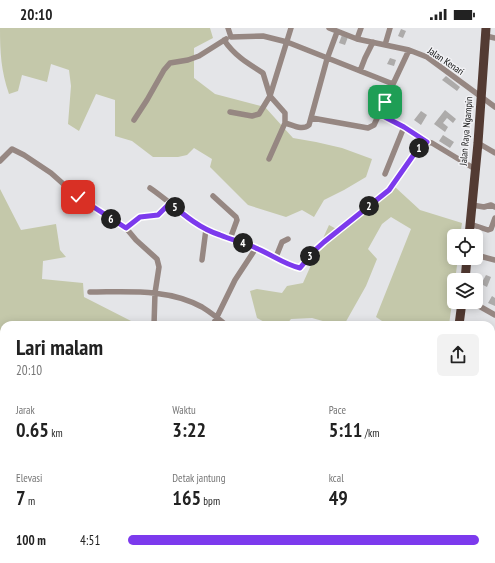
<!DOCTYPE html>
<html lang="id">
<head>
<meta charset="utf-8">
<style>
  body { margin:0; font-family:"PT Sans Narrow",sans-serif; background:#f2f2f2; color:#222; height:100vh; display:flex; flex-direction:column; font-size:15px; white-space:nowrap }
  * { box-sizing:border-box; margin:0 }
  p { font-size:13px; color:#767676 }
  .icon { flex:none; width:22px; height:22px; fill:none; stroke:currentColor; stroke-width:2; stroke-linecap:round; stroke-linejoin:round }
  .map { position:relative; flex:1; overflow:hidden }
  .drawer { position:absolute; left:0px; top:293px; width:495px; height:242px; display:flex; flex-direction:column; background:#fff; border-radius:12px 12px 0 0; box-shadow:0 2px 10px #0003 }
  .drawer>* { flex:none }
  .fabs { position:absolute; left:447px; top:201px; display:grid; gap:8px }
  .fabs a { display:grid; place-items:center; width:36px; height:36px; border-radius:6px; background:#fff; box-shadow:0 2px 10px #0003; font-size:20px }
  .pin { position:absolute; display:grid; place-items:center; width:34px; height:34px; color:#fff; margin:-17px; border-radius:8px; box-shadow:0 2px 6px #0006 }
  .km { position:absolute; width:20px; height:20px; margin:-10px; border-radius:50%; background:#222; color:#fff; font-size:11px; line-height:20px; text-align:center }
  .round { display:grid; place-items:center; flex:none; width:42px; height:42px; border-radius:6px; background:#f2f2f2 }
  .overview { display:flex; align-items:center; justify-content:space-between; height:68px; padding:0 16px }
  h1 { font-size:22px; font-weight:700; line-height:30px }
  .figures { display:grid; grid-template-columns:repeat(3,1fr); gap:6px; height:68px; padding:4px 16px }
  .figures div { display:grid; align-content:center }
  .figures b { font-size:20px; font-weight:700 }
  .figures small { font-size:11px; font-weight:400 }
  .figures p { font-size:11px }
  ul { padding:0 16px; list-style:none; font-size:13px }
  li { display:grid; grid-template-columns:64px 48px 1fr; align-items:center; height:30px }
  li i { height:10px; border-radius:5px; background:#7c3aed }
  .status { display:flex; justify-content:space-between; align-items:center; height:28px; padding:0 20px; background:#fff; direction:ltr }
  .status svg { height:11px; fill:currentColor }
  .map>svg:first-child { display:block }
  .green { fill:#c4c8aa }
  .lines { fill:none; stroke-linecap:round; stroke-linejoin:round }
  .stream { stroke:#b0d1e3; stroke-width:1.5 }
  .building { fill:#adabaa }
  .street { stroke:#968782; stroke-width:5.5 }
  .primary { stroke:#533b33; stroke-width:9 }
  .highway { stroke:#3c2219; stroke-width:10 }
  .route-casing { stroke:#fff; stroke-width:8 }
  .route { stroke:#7c3aed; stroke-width:5 }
  .labels { text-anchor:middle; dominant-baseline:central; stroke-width:3; stroke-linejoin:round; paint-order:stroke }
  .street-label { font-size:10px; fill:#141515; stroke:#f2f2f5 }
</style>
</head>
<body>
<div class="status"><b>20:10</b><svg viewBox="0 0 49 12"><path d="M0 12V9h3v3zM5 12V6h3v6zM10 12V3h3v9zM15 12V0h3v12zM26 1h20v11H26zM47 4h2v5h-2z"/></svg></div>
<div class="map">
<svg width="495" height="535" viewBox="0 0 495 535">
  <rect width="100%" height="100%" fill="#e4e5e8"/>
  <path class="green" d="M0 0H210L213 10 194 20V50L215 66 265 79 293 110 316 114 342 120 372 131 366 149 344 162 324 172 314 189 302 182 286 189 248 177 210 139 212 131 194 120 187 127 178 129H153L132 113 115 108V72L96 66 79 103 68 96 71 58 69 42 51 36 47 54 22 47 18 63 9 66C1 43 0 24 0 0Z
    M395 159 420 182 462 195 460 208H454V230H458L449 297H388L376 289 411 201 391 189 382 196 368 221 377 231 366 258 344 297H337L312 290 291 291 286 297H270L257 290 250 263 257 261 282 265 287 258 303 255 329 197 342 204Z
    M0 161 21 202 56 196 60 222 66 229 43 233 42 251 83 255 84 269 135 295V297H4V531H368L370 535H0Z"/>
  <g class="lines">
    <path class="stream" d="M0 337 4 345
      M162 531 167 535
      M280 535 284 531"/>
  </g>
  <path class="building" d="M401 1 406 3 403 10 398 8Z
    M342 7 348 9 345 17 339 15Z
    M390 30 396 32 394 38 387 36Z
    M446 48 460 59 457 63 442 52Z
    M445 82 456 91 453 95 447 90 443 95 448 99 445 104 434 96Z
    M421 83 427 87 421 97 414 92Z
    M443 107 454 114 450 120 439 113Z
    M486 247 491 249 487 259 481 256Z
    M492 268 495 270V278L488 275Z
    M491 401 495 402V415L492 433Z"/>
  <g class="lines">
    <path class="street" d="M228 0 231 9 263 8 287 14 393 56
      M329 0 357 11 409 22 427 29 495 79
      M486 8 495 10
      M357 11 361 0
      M224 12C234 27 247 35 263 45L270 68 285 85V95L269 131
      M385 17 390 0
      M409 22 379 86 404 99 427 114
      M360 43 365 30 373 14
      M230 84 252 88 259 86 270 68 291 0
      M312 90 368 100 374 97 379 86
      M134 92 147 72 164 42 170 35 188 32 199 28 226 11
      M285 95C293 97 302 103 309 97L327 31 337 4
      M478 115 495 125
      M0 133 12 121 24 127 51 145 78 169 126 200 136 212 157 231 159 239 155 265 154 297
      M385 146 404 99
      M150 160C169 173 186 190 207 201 222 210 240 213 256 220 271 226 285 237 300 240L314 223 324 214 389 162 417 122 427 114 432 115 475 141
      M213 168 236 189 237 192 230 211
      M472 177 484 179 491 177 495 179
      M470 196 488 202 491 201 495 190
      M126 200 140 189 158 187 170 175
      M476 227 495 232
      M276 229 282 214 288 211
      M202 232 206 201
      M90 264C127 264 168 260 202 279 210 284 219 291 226 297
      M472 274 495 287
      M213 297 235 252 256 220
      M492 336 495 338
      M491 378H495
      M491 516 495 512
      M82 535 83 531
      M333 535 335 531"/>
    <path class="primary" d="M469 208 478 115 486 0
      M465 252 467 230
      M459 297 462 274"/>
    <path class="highway" d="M491 461 495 463
      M491 477 495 476
      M491 496 495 489
      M483 531 484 535"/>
  </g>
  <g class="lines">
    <defs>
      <path id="route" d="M78 169 126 200 140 189 158 187 170 175C185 188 201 201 220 207 232 212 246 215 258 221 272 227 286 237 300 240L314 223 324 214 389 162 417 122 427 114 404 99 379 86 385 74"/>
    </defs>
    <use href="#route" class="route-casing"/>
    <use href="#route" class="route"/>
  </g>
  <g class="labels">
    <g class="street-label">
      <text transform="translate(446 33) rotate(34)">Jalan Kenari</text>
      <text transform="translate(466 103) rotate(-85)">Jalan Raya Ngampin</text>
    </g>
  </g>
</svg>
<div class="fabs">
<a><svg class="icon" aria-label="locate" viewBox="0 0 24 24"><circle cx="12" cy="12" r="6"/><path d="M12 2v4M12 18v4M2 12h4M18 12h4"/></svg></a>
<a><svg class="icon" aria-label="layers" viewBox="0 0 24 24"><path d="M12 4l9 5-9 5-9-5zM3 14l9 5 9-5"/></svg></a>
</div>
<div class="pin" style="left:385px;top:74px;background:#1e9e55"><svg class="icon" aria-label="arrive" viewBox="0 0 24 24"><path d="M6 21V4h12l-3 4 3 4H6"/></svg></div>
<div class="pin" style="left:78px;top:169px;background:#d93025"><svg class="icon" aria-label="check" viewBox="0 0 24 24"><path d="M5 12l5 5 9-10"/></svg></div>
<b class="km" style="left:419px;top:120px">1</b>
<b class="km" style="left:369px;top:178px">2</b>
<b class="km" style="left:310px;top:228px">3</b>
<b class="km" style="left:243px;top:215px">4</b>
<b class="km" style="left:175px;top:179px">5</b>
<b class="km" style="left:111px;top:191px">6</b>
<section class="drawer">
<div class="overview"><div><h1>Lari malam</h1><p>20:10</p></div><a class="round"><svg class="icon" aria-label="share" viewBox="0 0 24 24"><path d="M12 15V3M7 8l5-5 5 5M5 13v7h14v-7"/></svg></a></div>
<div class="figures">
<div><p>Jarak</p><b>0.65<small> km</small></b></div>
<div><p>Waktu</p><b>3:22</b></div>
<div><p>Pace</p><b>5:11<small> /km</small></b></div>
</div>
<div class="figures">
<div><p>Elevasi</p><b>7<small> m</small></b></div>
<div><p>Detak jantung</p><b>165<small> bpm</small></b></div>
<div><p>kcal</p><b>49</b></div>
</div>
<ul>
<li><b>100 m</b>4:51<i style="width:100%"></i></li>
</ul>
</section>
</div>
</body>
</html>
